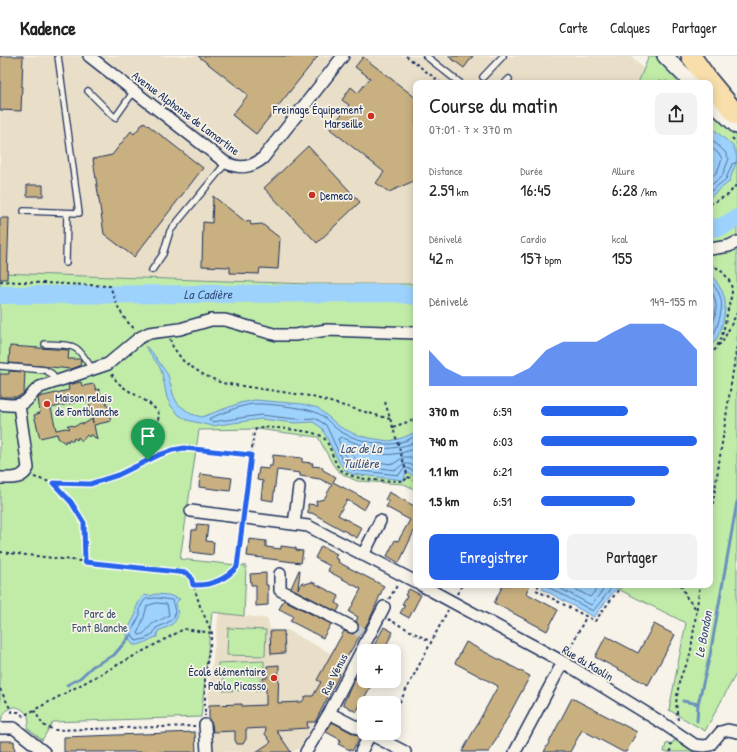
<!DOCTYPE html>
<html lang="fr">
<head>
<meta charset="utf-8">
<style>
  body { margin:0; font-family:"Patrick Hand",sans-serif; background:#f2f2f2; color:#222; height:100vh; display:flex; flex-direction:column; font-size:15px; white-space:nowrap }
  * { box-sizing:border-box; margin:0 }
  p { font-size:13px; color:#767676 }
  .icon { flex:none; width:22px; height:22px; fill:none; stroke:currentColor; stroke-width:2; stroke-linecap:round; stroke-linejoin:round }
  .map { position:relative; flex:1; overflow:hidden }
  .drawer { position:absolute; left:413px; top:24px; width:300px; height:508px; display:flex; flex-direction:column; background:#fff; border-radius:8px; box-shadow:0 2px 10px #0003 }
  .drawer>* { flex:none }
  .controls { position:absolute; left:357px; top:588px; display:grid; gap:8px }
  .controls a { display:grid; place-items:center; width:44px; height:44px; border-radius:8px; background:#fff; box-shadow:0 2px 10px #0003; font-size:20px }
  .pin { position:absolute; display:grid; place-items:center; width:34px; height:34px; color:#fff; margin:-41px -17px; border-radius:50% 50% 50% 0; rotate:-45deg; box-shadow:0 0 4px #0007 }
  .pin .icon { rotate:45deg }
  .round { display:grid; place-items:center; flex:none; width:42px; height:42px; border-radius:8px; background:#f2f2f2 }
  .summary { display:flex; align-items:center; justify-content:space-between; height:68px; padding:0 16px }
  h1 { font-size:22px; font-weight:600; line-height:30px }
  .figures { display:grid; grid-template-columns:repeat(3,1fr); gap:6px; height:68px; padding:4px 16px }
  .figures div { display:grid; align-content:center }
  .figures b { font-size:17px; font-weight:600 }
  .figures small { font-size:11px; font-weight:400 }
  .figures p { font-size:11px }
  .chart { height:112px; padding:8px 16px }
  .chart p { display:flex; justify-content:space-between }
  .chart svg { width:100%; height:72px; margin-top:4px; fill:#2563eb; opacity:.7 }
  .cta { display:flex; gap:8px; margin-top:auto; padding:8px 16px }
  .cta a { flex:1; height:46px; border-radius:8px; background:#2563eb; color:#fff; font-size:16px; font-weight:600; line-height:46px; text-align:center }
  .cta a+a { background:#f2f2f2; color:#222 }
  ul { padding:0 16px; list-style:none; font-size:13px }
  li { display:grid; grid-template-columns:64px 48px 1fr; align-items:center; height:30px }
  li i { height:10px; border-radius:5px; background:#2563eb }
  header { display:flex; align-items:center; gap:24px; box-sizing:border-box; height:56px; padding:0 20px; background:#fff; border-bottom:1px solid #e0e0e0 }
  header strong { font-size:19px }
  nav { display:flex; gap:22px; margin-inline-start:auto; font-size:14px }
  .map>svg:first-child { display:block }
  .built { fill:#e9dfc9 }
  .green { fill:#c1eca8; stroke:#6e8e83 }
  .water { fill:#9dd2fc; stroke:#6991bd }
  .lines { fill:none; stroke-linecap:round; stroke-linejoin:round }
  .shore { stroke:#4f709d; stroke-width:1 }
  .stream { stroke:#6991bd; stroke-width:3 }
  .river { stroke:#9dd2fc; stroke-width:18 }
  .building { fill:#c8b080; stroke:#1b2f5e; fill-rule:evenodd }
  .minor-tunnel { stroke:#cbcccc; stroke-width:11; stroke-dasharray:11 5.5; stroke-linecap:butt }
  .service-casing { stroke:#1b2f5e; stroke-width:8 }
  .minor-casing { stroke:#1b2f5e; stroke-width:14 }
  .secondary-casing { stroke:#1b2f5e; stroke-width:18 }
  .motorway-casing { stroke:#1b2f5e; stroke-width:22 }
  .path { stroke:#1b2f5e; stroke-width:2; stroke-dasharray:3 3; stroke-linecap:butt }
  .service { stroke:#f7f3e8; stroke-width:5.5 }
  .minor { stroke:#f7f3e8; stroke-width:11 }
  .secondary { stroke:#f7f3e8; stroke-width:15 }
  .motorway { stroke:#f8deab; stroke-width:19 }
  .route-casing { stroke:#fff; stroke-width:8 }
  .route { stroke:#2563eb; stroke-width:5 }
  .poi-dot { fill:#c8321e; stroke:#f7f3e8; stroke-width:1.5 }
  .labels { text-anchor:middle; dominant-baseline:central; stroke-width:3.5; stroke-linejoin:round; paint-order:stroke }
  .poi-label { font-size:12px; fill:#1b2f5e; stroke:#f7f3e8; text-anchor:end }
  .street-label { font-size:12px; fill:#1b2f5e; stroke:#f7f3e8 }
  .park-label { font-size:12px; fill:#3c556d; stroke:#f7f3e8 }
  .water-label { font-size:13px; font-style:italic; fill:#35507e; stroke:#f7f3e8 }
</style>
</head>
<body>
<header>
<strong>Kadence</strong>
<nav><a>Carte</a><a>Calques</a><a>Partager</a></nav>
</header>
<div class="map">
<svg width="737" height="696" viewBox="0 0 737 696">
  <rect width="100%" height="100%" fill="#f7f3e8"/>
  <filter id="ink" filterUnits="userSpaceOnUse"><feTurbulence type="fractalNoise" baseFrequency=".025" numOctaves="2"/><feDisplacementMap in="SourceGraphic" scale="8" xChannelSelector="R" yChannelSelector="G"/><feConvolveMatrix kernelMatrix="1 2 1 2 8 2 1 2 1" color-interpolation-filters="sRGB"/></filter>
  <g filter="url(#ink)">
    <path class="built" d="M0 0H630L645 14 638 27H416V228H310L0 217Z
      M219 556 268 563 270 575 287 574 347 606 300 692 293 696H215L210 688 208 639Z"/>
    <path class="green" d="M649 0H655L682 27H638Z
      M710 54 737 80V616L705 675 669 654 686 567 610 529H710Z
      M0 217 310 228H416V434L404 428 357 425 346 420 337 414 332 407 318 381 257 373 199 374 180 503 246 510 244 560 212 556 201 661 53 666 42 684 27 672 29 667 28 659C17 646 6 649 1 665H0Z
      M228 572 266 574 265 600 227 599Z
      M264 605V615L218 617V607Z
      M260 620V634L223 635V621Z
      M674 684 695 696H664L666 688 673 687Z"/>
    <path class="water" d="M710 70 733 90 736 97 737 104 729 126 710 141Z
      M710 220H713C716 226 722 233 724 240 728 251 721 284 710 290Z
      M145 290 152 296 168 319 174 341 178 348 191 358 202 361 240 347 255 344 302 348 318 352 340 371 355 378 369 382 389 385 402 382 416 376V421L406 416 404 424 352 418 345 414 339 406 322 372 313 366 295 367 261 363 212 370 187 364 179 359 171 350 167 342 162 317 159 310Z
      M543 529H619L594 561 542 533Z
      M156 538 168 539 180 543 176 547C181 565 174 569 158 575L157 581C148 583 143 590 133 589L127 579V575L136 558V552L140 544 144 539 150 540Z"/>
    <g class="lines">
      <path class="shore" d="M710 82 725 96 729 103 722 120 710 130
        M710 90 720 99 722 103 717 116 710 122
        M710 136 726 123 732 108 737 106
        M710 224C713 229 718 234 720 240 725 253 716 275 710 286
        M710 233C720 248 716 259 710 275
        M416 380C408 384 399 388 390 388 375 389 348 382 337 373 330 368 324 359 315 356 306 352 265 347 254 348 240 349 224 357 210 362L209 364 212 366 261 359 295 363 315 362 326 369 342 404 347 411 353 414 399 419 403 413 407 412 416 416
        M416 386C387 397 368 393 341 381L338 383C342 392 346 404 355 409L396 414C403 407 406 406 416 411
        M416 392C393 402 376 399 352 393L350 395 355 402 357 404 393 408 404 401H410L416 404
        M547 529 548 531 593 555 614 529
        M554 529 591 549 607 529
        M567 529 590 541 600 529
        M157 542 172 544 175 555 174 562 167 567 156 572 153 578 145 583 136 585 131 576 140 559V552L143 546 146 543Z
        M157 547 167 548 169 559C164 563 159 564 154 567 148 570 147 578 139 579L138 576 144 561 147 550Z"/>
      <path class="stream" d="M67 629 80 622 93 610 114 599 131 579
        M683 645 698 648
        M697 665 698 648 710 599 737 446"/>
      <g class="river">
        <path d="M710 172 721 171 737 162"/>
        <path id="s1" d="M0 239 395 237 416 240"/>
      </g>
    </g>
    <path class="building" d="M0 0H23L21 55 0 54Z
      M198 0H318L256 78 232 59 248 39Z
      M448 0H473L464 12Z
      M363 1 416 42V124L389 136 376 127 384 116 330 73 349 49 342 44 351 31 358 37 370 22 355 11Z
      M144 66 203 112 134 201 104 178 93 103 112 99 131 75 134 78Z
      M308 90 360 146 317 187 264 132Z
      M27 129H43V140H27Z
      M213 140 246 166 250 165 251 169 262 168 280 182 278 213 260 212 259 218 230 217V211L202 210 203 166 212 167Z
      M0 162H9L7 223H0Z
      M10 290 69 294 68 303H81L80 310 71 313 9 307Z
      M9 315 25 316 24 337 18 341H0V318H9Z
      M81 326 82 330 94 328 96 334 99 333 102 343 105 342 106 344 111 365 94 369 97 384 91 378 89 381 87 379 82 385 78 381 77 384 74 382 73 385 69 383 68 386 66 384 65 387 58 382 57 378 40 382 34 359 40 357 38 342 39 341 69 334 68 329ZM85 344 86 346 89 345 93 367 92 363 84 368 80 367 76 370 67 369 70 372 69 373 66 372 56 374 51 352Z
      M273 399 302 402V406L313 407 312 410 322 411 323 414 336 421 333 426 369 445 364 454 347 444 338 459 362 472 357 482 312 457H308V448L317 449 316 445 324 443 332 429 320 423 300 420V417L277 414 273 445 261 443 263 425 257 424 259 412 269 413V410H272Z
      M200 418 232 422 230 435 199 431Z
      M389 436 416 451V471L399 507 387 500 395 484 398 485 410 464 386 451 389 446 385 444Z
      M197 468 208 469 206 485 214 486 213 499 190 496 192 474H196Z
      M249 483 266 485V491L281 493V490L296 492V494L303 495 301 507 247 500Z
      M321 490 337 498 335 502 339 504 338 506 384 530 370 563 338 616 340 618 315 666H307L308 672 276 674 291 696H256L271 686 265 678 266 672 246 673V683L243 688H237L235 684V675L213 676 212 668 209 664V649L242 648V650L266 649V630H263V622H267V610L279 609 278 647 302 646 306 640H313L321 626 317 624 344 575 353 578 358 574 359 570 356 565 358 561 349 556 361 533 328 515 330 510 315 502Z
      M299 514H300L298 533 302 526 305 528 312 526 339 540 336 547 340 550 337 556 291 532Z
      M266 517V529H268V549L256 550V529H251L250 518Z
      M503 529H530L526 537 558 554 547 575 494 547Z
      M409 533 421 539 409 562 400 557 405 549 402 548 407 540 405 539Z
      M284 544 331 568 323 582 290 565 293 560 279 553Z
      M654 568 675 579 648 629 595 601 606 580 638 597Z
      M384 571 393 576 383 595H371Z
      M270 575H284L285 597 271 598Z
      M466 586 530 620 489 696H462L498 630 455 607Z
      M364 608V625H369L367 628 371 630 356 656 343 648 355 622 356 623Z
      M572 642 637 676 626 696H623L582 674 570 696H544Z
      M332 666 360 681 352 695 338 688 341 684 326 676Z
      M195 676 196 696H64V681Z
      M0 685H14L15 696 0 695Z"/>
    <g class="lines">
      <path class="minor-tunnel" d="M352 571 362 577"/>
      <defs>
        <path id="service" d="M426 0 460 27
          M483 21 503 0
          M505 27 509 23
          M88 35 115 62 134 35
          M24 155 79 157 58 0
          M66 207 67 157
          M152 214 163 198 170 175 226 107
          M45 288C76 290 75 286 92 313
          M0 310 45 314 52 318 56 326"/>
        <path id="minor" d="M89 0 226 107C240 113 251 112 263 102L343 0
          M710 193 729 190 737 186
          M0 348C8 349 20 351 26 345 32 340 32 336 40 331L108 308 139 282 149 277 180 273 211 264H225L277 279H295L327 274 416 277
          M0 422C12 422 22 424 28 412L19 349
          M191 455 308 470 416 526
          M294 468 299 431
          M363 499 380 465
          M280 518V534L352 571
          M421 529 563 606 664 668 695 689 704 690 710 689 721 676 728 674 737 676
          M329 657 364 675
          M205 669 207 696
          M0 672H14L44 696
          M368 677 405 696
          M306 696 329 657 384 551
          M361 696 370 678
          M515 696 563 606"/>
        <path id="secondary" d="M665 0 692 27
          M710 44 737 70"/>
        <path id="motorway" d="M691 0 708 24 737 59"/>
      </defs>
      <use href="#service" class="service-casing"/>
      <use href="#minor" class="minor-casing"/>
      <use href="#secondary" class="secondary-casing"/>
      <use href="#motorway" class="motorway-casing"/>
      <path class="path" d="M406 0 441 27
        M653 27 660 25 670 27
        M732 82 737 87
        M710 148 728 139 737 128
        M710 209C720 211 731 223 732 234 732 239 730 245 729 249 725 266 723 288 710 299
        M0 225 110 230C116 246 120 261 135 273
        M170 283 173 291 184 306 204 319 222 327 309 340 390 363
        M718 289 722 287 737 257
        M385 346 408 421 416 425
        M393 371 416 363
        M149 403 173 394 184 392 251 399
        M34 421 53 427 90 428 118 419 149 403 154 395 159 358C148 340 121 337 112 318
        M54 428 71 446 84 467 85 506
        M245 452 254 376 257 372 262 371C275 372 314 374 323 381 330 388 332 400 337 409 347 426 382 424 400 425L405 424 408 421
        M710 466 737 289
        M0 496 187 517 191 521 200 550 212 577 205 619V660
        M193 529C206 530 231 525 237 511 240 504 241 479 242 471
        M539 529 536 534 595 565 622 529
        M681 529 687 542 697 554
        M457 538 462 529
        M389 543 398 528
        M388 563 431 586
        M567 598 586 561
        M0 633 12 656H19L23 660 184 573 212 577
        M34 654 43 669 54 674 195 670
        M394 657 448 554
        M678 664 676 647 679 627 682 617 688 606 691 594 700 529
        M670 696 671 685"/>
      <use href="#service" class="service"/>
      <use href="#minor" class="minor"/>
      <use href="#secondary" class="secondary"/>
      <use href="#motorway" class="motorway"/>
    </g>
  </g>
  <g class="lines" filter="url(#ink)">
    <defs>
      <path id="route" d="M184 392 251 399 237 511C225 524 211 530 193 529L191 521 187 517 85 506 84 467 71 446 53 427 90 428 118 419 159 399 173 394Z"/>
    </defs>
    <use href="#route" class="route-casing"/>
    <use href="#route" class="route"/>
  </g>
  <g class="poi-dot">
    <circle cx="371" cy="60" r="4"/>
    <circle cx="312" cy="139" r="4"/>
    <circle cx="47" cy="348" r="4"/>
    <circle cx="274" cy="622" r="4"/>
  </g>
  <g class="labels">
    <g class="poi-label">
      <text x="363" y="53">Freinage Équipement<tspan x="363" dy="14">Marseille</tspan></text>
      <text x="320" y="139" text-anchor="start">Demeco</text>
      <text x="55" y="341" text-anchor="start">Maison relais<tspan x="55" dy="14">de Fontblanche</tspan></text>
      <text x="266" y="615">École élémentaire<tspan x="266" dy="14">Pablo Picasso</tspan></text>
    </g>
    <g class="street-label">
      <text transform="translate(186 57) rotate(37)">Avenue Alphonse de Lamartine</text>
      <text transform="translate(588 607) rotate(31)">Rue du Kaolin</text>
      <text transform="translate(334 618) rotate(-63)">Rue Vénus</text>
    </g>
    <g class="park-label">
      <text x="100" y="557">Parc de<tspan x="100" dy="14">Font Blanche</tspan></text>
    </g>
    <g class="water-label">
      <text stroke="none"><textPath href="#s1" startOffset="208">La Cadière</textPath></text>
      <text x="361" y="392">Lac de La<tspan x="361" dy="15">Tuilière</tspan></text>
      <text transform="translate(703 578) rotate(-79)">Le Bondon</text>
    </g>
  </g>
</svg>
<div class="controls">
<a>+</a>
<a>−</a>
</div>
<div class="pin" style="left:148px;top:404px;background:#1e9e55"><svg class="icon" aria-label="arrive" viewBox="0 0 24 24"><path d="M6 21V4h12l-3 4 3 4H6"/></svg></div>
<section class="drawer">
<div class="summary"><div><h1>Course du matin</h1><p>07:01 · 7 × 370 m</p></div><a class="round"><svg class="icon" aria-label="share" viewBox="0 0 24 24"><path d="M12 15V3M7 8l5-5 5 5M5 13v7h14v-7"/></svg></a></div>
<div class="figures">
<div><p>Distance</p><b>2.59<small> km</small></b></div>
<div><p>Durée</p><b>16:45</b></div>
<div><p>Allure</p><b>6:28<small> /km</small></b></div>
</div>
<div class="figures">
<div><p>Dénivelé</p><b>42<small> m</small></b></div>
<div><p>Cardio</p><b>157<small> bpm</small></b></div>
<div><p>kcal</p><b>155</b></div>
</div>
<div class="chart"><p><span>Dénivelé</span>149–155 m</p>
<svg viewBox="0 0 160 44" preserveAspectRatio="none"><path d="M0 44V22L10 33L20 38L30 38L40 38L50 38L60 33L70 22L80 17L90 17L100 17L110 11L120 6L130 6L140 6L150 11L160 22V44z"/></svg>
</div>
<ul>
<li><b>370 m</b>6:59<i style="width:56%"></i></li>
<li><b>740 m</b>6:03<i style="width:100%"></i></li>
<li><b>1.1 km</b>6:21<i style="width:82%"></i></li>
<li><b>1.5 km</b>6:51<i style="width:60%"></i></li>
</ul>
<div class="cta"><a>Enregistrer</a><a>Partager</a></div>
</section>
</div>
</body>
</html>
